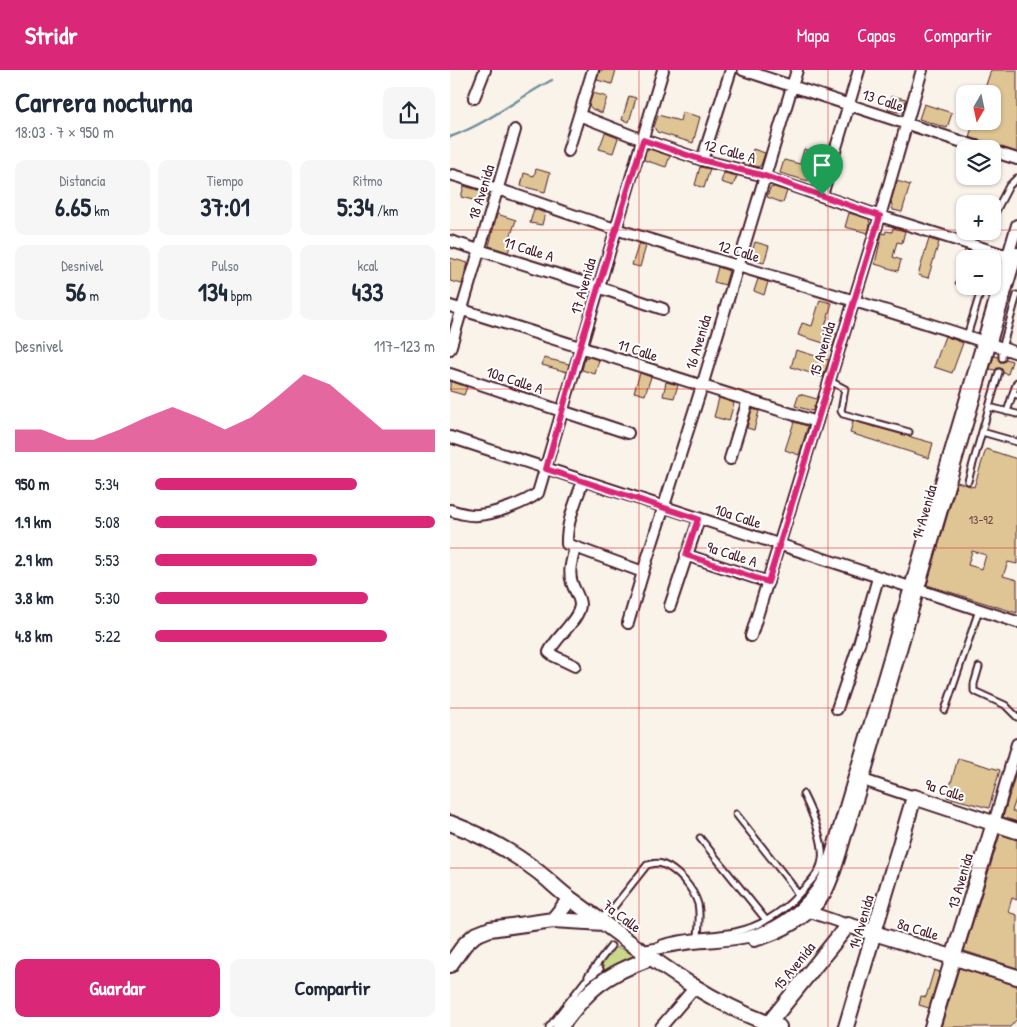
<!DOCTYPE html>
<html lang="es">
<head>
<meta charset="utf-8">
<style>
  body { margin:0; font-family:"Patrick Hand",sans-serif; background:#f6f6f7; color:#1f2937; height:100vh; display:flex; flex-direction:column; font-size:19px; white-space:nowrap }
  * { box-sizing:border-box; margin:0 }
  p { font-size:16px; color:#747a83 }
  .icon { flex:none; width:28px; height:28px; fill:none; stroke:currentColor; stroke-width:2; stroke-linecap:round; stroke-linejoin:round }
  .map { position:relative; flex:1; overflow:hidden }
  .sheet { display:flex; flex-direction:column; background:#fff; width:450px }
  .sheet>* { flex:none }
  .needle { width:32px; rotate:189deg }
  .fabs { position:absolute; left:506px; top:15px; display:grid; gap:10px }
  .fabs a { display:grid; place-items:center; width:45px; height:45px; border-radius:10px; background:#fff; box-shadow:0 1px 4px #0004; font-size:25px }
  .pin { position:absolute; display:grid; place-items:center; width:42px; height:42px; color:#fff; margin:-51px -21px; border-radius:50% 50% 50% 0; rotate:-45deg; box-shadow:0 0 5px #0007 }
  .pin .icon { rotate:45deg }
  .round { display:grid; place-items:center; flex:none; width:52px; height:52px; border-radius:10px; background:#f6f6f7 }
  .headline { display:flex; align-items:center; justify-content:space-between; height:85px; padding:0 15px }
  h1 { font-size:28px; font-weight:700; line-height:38px }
  .figures { display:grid; grid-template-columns:repeat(3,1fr); gap:8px; height:85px; padding:5px 15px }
  .figures div { display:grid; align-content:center; border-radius:10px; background:#f6f6f7; text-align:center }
  .figures b { font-size:25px; font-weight:700 }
  .figures small { font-size:14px; font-weight:400 }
  .figures p { font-size:14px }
  .chart { height:140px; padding:10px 15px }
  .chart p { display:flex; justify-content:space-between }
  .chart svg { width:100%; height:90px; margin-top:5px; fill:#db2777; opacity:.7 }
  .action { display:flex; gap:10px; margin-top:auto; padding:10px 15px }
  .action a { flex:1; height:58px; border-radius:10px; background:#db2777; color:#fff; font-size:20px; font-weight:700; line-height:58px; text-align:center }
  .action a+a { background:#f6f6f7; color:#1f2937 }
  ul { padding:0 15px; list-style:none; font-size:16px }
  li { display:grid; grid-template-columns:80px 60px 1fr; align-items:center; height:38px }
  li i { height:12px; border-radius:6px; background:#db2777 }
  header { display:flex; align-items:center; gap:30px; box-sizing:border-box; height:70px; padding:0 25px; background:#db2777; color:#fff }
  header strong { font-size:24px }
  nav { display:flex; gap:28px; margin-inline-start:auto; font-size:18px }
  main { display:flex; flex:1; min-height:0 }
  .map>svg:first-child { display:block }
  .green { fill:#c8d88c; stroke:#897c5c }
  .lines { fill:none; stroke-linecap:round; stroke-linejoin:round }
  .stream { stroke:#708f9b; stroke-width:2.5 }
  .building { fill:#dfc494; stroke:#4a1f2b; fill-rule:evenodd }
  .lane-casing { stroke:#4a1f2b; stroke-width:9 }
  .street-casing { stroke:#4a1f2b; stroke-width:14 }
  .secondary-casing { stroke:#4a1f2b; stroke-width:18 }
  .lane { stroke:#fff; stroke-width:5 }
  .street { stroke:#fff; stroke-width:10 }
  .secondary { stroke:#fff; stroke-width:14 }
  .route-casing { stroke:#fff; stroke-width:10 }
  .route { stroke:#db2777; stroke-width:6 }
  .grid { fill:none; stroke:#d62828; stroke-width:1; stroke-opacity:0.55 }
  .labels { text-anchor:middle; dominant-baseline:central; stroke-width:4; stroke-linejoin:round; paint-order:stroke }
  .number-label { font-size:12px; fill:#6f4845 }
  .street-label { font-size:15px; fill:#4a1f2b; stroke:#fff }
</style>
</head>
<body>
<header>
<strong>Stridr</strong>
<nav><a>Mapa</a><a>Capas</a><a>Compartir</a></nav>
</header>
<main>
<section class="sheet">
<div class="headline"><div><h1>Carrera nocturna</h1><p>18:03 · 7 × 950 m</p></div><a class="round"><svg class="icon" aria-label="share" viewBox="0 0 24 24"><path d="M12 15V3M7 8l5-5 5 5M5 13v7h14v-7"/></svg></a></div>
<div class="figures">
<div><p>Distancia</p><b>6.65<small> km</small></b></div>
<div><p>Tiempo</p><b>37:01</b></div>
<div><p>Ritmo</p><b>5:34<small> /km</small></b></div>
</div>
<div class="figures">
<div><p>Desnivel</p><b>56<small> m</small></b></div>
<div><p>Pulso</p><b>134<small> bpm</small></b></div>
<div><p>kcal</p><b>433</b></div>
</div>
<div class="chart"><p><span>Desnivel</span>117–123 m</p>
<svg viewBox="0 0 160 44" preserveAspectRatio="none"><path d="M0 44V33L10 33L20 38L30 38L40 33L50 27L60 22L70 27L80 33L90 27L100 17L110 6L120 11L130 22L140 33L150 33L160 33V44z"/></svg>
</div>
<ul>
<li><b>950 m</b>5:34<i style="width:72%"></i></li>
<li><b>1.9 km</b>5:08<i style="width:100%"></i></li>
<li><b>2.9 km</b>5:53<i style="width:58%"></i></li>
<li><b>3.8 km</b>5:30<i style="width:76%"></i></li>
<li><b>4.8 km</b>5:22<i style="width:83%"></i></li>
</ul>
<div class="action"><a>Guardar</a><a>Compartir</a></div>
</section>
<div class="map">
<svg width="567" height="957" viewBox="0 0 567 957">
  <rect width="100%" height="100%" fill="#f9f3ea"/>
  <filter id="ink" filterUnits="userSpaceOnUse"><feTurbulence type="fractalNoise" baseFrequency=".02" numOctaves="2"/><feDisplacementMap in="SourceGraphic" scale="10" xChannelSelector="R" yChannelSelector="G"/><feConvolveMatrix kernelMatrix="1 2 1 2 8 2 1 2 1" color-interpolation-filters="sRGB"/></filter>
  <g filter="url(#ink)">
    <path class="green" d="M168 877 185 886 155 900 148 896Z"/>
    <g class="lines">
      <path class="stream" d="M0 67C37 54 68 28 102 10"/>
    </g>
    <path class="building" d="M150 0H166L162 14 147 10Z
      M541 0H567V82L519 67 524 51H542V24H533Z
      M143 23 157 27 152 43 142 39 139 35Z
      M179 26 186 28 179 52 172 50Z
      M442 26 456 29 453 40 449 42 438 40Z
      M474 34 502 43 497 58 469 49Z
      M232 42 250 47 243 73 207 62 204 57 208 45 230 51Z
      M155 63 168 68 163 83 149 79Z
      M199 79 220 86 216 97 194 90 196 81Z
      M303 79 315 83 311 95 308 97 299 94Z
      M354 79 366 83 358 111 330 103 334 90 350 94Z
      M250 97 260 99 254 118 245 115Z
      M86 99 100 103 95 122 71 116 74 103 84 106Z
      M274 103 287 106 283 116 271 112Z
      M447 111 460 115 452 142 443 140 441 131Z
      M14 116 38 123 35 133 11 127Z
      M324 117 337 121 333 133 317 127 320 118Z
      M84 139 95 143 92 155 80 153Z
      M399 143 419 149 420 154 418 163 395 157Z
      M47 144 66 150 59 171H62L58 182 39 176Z
      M443 158 455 161 452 173 447 172 443 187 451 190 448 201 425 194 432 163 435 164 436 161 442 162Z
      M479 169 489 172 478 208 468 205Z
      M305 172 319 176 314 193 302 190 301 185Z
      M189 173 196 176 190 197 182 195Z
      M515 180 529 184V189H515V217L505 214Z
      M0 188 18 193 12 214 0 211Z
      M268 197 279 201 275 215 264 212Z
      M308 209 318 212 314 225 304 221Z
      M370 230 382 233 374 260 387 264 383 276 348 265 352 253 362 256Z
      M495 266 513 273 502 303 484 297Z
      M346 280 379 290 373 307 341 297Z
      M544 286 548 287 550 292H554L556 289 562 291 558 304 553 303 551 298H547L545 300 540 299Z
      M139 287 149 290 145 304 132 300 135 288Z
      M94 288 119 294 117 302 92 295Z
      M190 303 201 307 195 325 184 322Z
      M0 311 17 317 14 325 0 321Z
      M216 312 228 315 224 328 213 326Z
      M349 324 367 329 363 340 362 341 345 336Z
      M269 328 284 333 279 351 264 347Z
      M302 339 309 341 304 360 297 358Z
      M403 351 483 373 479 388 400 363Z
      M344 352 358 356 349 385 335 380Z
      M536 379 567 389V494L558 492 553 506 567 510V543L477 515 507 412 524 417ZM522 481 536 485 532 499 518 495Z
      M508 688 550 700 539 738 497 727Z
      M567 699V726L562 741 567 743V752L553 747Z
      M550 764 567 770V830L562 828 558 842 567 845V898L514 881Z
      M514 794 522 797 515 817 508 815Z
      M509 898 567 916V949L560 957H491Z
      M484 900 490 902 479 938 469 935 471 926 476 927Z"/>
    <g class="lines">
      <defs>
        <path id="lane" d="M545 143 559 116 567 108
          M517 266 532 217
          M552 288V278L567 225
          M380 311 395 319 391 341 393 344 459 362
          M563 323 567 312
          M539 337 567 344
          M557 342 563 323 567 325
          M532 362 567 372
          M518 411 549 302
          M529 597 524 614V621L555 635 567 647
          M495 640 529 540
          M250 768 316 850
          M348 825C356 816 368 806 371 794 377 776 361 740 353 724
          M150 849 163 838 197 795C202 794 207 792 212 794 228 800 243 818 248 834 250 843 249 856 248 866
          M212 873C236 866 261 866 285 862 309 857 332 843 348 825L342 815 286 744
          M138 906 161 876
          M99 957 135 911 150 899"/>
        <path id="street" d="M293 0 534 79
          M24 28 35 0
          M129 45 185 67 252 90 307 104 430 146 564 188
          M118 81 143 0
          M542 81 567 89
          M252 90 281 0
          M3 105C61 122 116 144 172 161 304 202 437 238 567 283
          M372 125 409 0
          M0 171 148 217 213 239
          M0 236 367 352
          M0 279 65 60
          M0 304 178 363
          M0 367 567 552
          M280 389 298 330
          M133 411C126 431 116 453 117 474L193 502
          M0 440C9 443 18 446 28 445 45 444 75 433 88 423L213 0
          M125 478C122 490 118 501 122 513 124 520 130 527 130 535 129 550 106 567 99 582L104 586 125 596
          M236 485 318 512
          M220 536 249 449
          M178 553 193 502 252 316 347 0
          M301 566 430 146 472 0
          M387 639 409 574 428 508
          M413 710 464 727
          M544 753 567 674
          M360 842 398 855
          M304 871C331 864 363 847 377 821 387 801 392 777 399 756 414 709 428 661 441 614 483 470 524 326 567 183
          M194 881C210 878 226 875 243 873 261 871 279 871 297 867 330 859 358 837 374 808L567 155
          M211 957 245 917"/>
        <path id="secondary" d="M0 753C31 765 60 780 87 801 99 810 109 821 122 830 186 876 252 932 329 957
          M103 850 120 829
          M0 895 15 874 25 865 40 859 103 850 154 853
          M110 957C118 947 126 936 135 927 153 907 177 897 201 888
          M316 957 398 855 567 907
          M396 957 464 727 567 761
          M482 957 544 753"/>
      </defs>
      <use href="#lane" class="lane-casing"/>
      <use href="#street" class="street-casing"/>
      <use href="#secondary" class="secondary-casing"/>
      <use href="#lane" class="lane"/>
      <use href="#street" class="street"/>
      <use href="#secondary" class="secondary"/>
    </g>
  </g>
  <g class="lines" filter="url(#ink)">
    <defs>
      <path id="route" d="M193 70 252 90 315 106 430 146 318 512 236 485 248 449 96 399 130 277Z"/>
    </defs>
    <use href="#route" class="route-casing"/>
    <use href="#route" class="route"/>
  </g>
  <path class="grid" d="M189 0V957M378 0V957M0 160H515M542 160H567M0 319H567M0 478H567M0 638H567M0 798H567"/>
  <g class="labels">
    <g class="number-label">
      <text x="531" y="449">13-92</text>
    </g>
    <g class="street-label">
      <text transform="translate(433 30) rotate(18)">13 Calle</text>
      <text transform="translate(280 81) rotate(15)">12 Calle A</text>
      <text transform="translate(31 122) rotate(-73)">18 Avenida</text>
      <text transform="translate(79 179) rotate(17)">11 Calle A</text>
      <text transform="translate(289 181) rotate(17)">12 Calle</text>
      <text transform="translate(133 216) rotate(-74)">17 Avenida</text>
      <text transform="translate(248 272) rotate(-73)">16 Avenida</text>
      <text transform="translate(372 279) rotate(-73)">15 Avenida</text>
      <text transform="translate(188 280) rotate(18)">11 Calle</text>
      <text transform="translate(65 310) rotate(18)">10a Calle A</text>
      <text transform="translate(474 442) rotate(-74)">14 Avenida</text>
      <text transform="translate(288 446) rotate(18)">10a Calle</text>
      <text transform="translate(282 484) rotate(18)">9a Calle A</text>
      <text transform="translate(495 720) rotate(18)">9a Calle</text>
      <text transform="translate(510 811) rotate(-74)">13 Avenida</text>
      <text transform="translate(172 846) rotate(37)">7a Calle</text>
      <text transform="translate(411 852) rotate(-74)">14 Avenida</text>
      <text transform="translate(468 859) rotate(17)">8a Calle</text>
      <text transform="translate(344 896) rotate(-51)">15 Avenida</text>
    </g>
  </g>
</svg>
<div class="fabs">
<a><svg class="needle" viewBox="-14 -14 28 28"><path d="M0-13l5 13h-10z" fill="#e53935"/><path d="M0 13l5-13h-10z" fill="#747a83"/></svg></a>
<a><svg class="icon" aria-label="layers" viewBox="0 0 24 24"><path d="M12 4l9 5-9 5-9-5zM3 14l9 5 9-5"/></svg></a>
<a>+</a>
<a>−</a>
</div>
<div class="pin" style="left:372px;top:125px;background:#1e9e55"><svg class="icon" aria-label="arrive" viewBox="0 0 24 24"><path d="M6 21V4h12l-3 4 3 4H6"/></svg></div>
</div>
</main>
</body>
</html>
